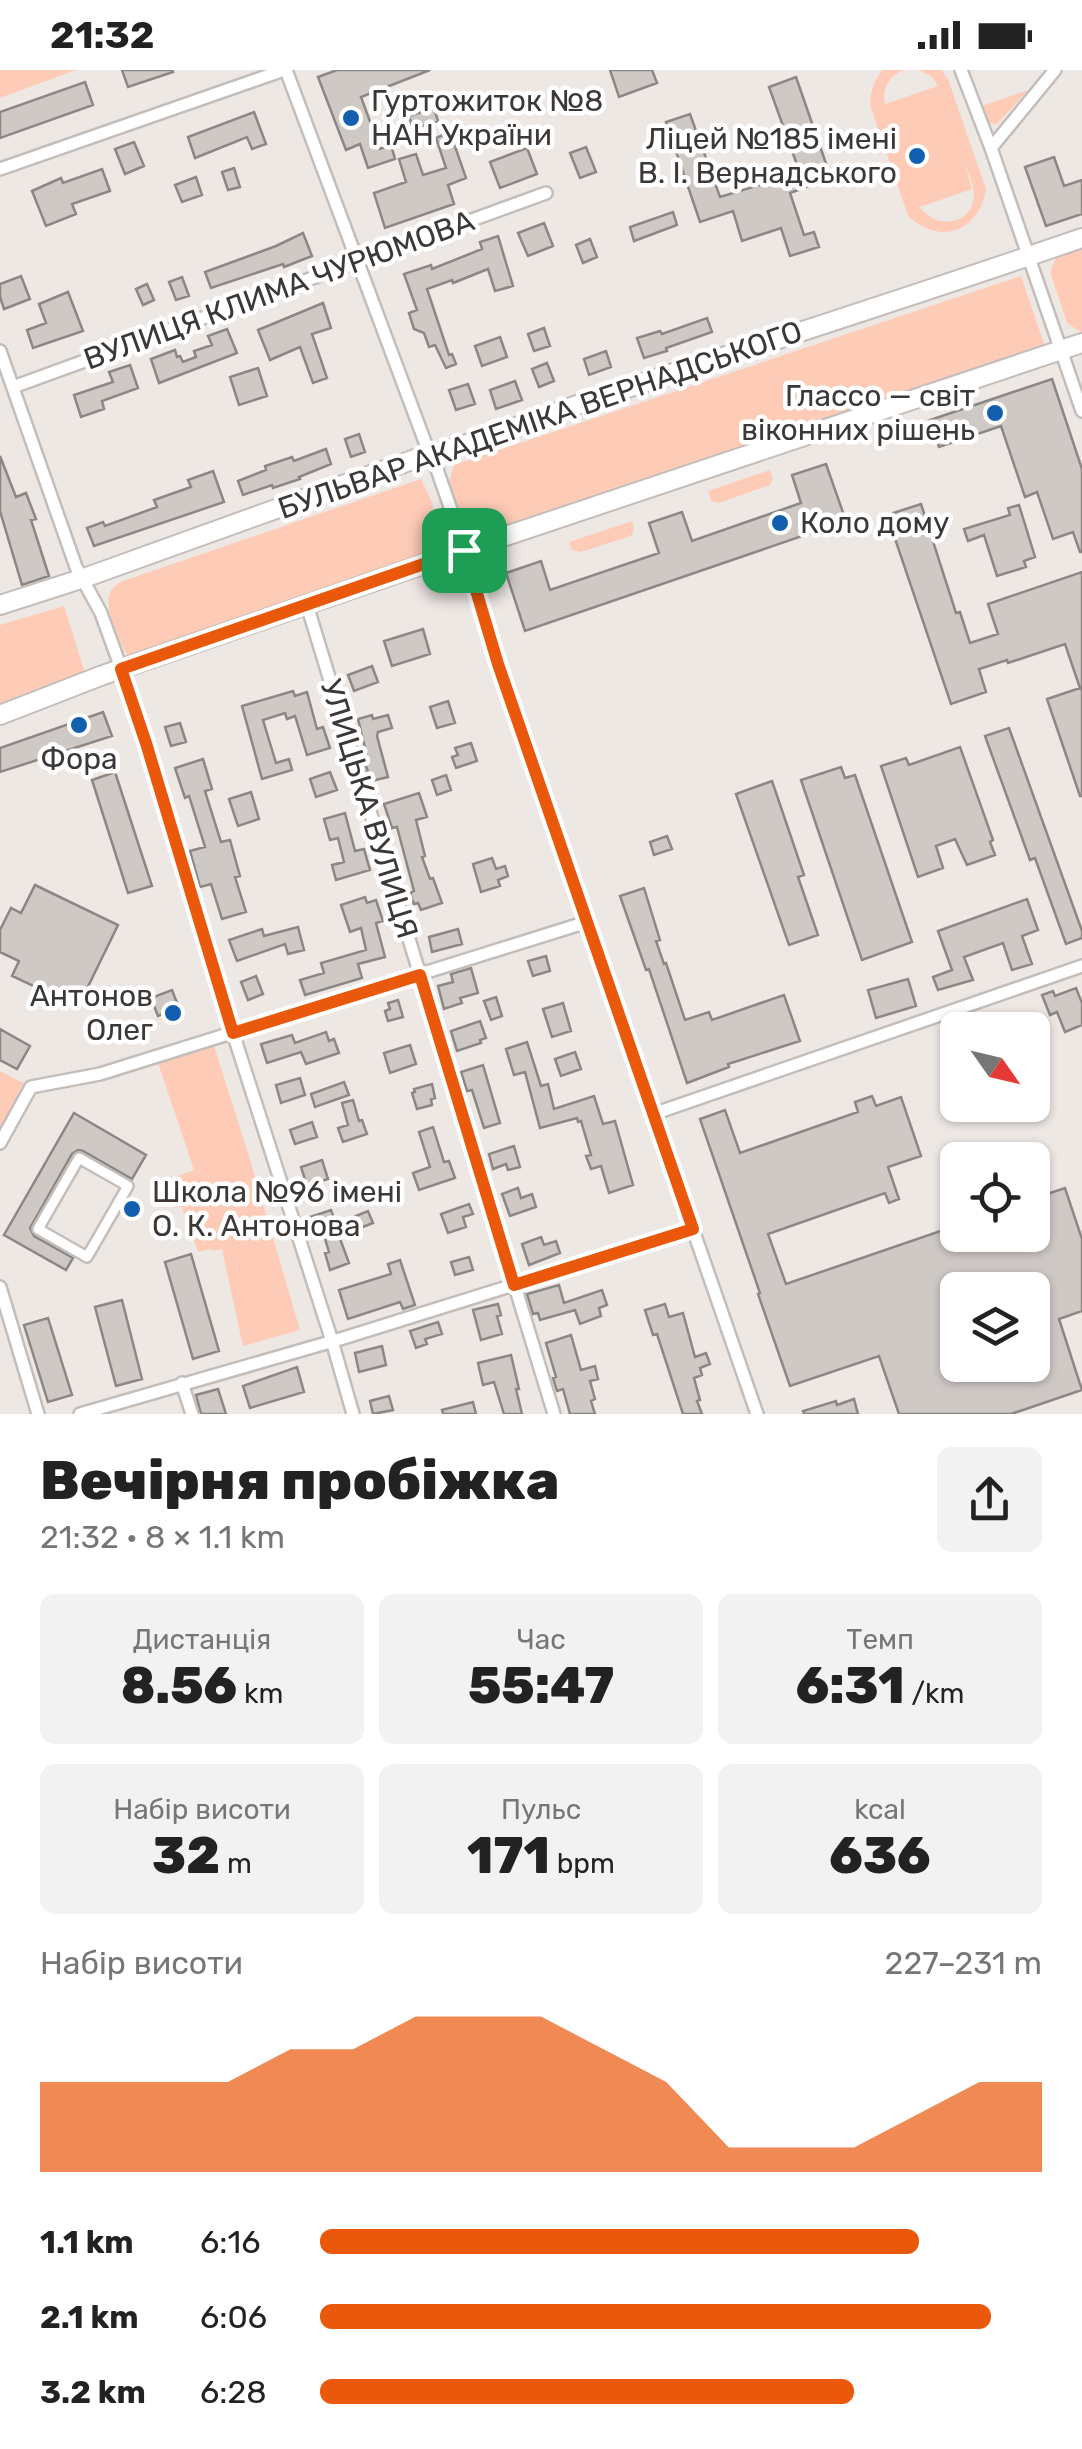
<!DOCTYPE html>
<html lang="uk">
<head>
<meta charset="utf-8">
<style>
  body { margin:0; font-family:Rubik,sans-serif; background:#f2f2f2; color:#222; height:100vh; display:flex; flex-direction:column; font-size:38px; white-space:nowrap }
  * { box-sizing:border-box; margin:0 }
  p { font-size:32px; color:#767676 }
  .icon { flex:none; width:55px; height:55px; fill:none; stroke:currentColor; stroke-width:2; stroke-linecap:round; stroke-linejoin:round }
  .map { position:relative; height:1344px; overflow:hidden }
  .drawer { display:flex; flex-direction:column; background:#fff; flex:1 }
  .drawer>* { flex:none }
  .needle { width:65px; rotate:124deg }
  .controls { position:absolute; left:940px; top:942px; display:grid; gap:20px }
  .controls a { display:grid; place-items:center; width:110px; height:110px; border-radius:15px; background:#fff; box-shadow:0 2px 8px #0004; font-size:50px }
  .pin { position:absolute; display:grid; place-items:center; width:85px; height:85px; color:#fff; margin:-42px; border-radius:20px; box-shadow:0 5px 15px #0006 }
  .round { display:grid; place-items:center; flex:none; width:105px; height:105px; border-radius:15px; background:#f2f2f2 }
  .headline { display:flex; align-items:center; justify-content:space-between; height:170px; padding:0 40px }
  h1 { font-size:55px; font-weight:800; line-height:75px }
  .figures { display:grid; grid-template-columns:repeat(3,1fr); gap:15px; height:170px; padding:10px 40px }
  .figures div { display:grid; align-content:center; border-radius:15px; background:#f2f2f2; text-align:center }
  .figures b { font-size:50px; font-weight:800 }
  .figures small { font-size:28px; font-weight:400 }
  .figures p { font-size:28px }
  .chart { height:280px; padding:20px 40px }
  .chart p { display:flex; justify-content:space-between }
  .chart svg { width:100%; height:180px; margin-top:10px; fill:#ea580c; opacity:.7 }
  ul { padding:0 40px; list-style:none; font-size:32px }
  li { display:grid; grid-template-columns:160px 120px 1fr; align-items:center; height:75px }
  li i { height:25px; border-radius:12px; background:#ea580c }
  .status { display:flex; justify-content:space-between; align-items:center; height:70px; padding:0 50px; background:#fff; direction:ltr }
  .status svg { height:28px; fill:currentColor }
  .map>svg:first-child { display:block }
  .green { fill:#fecbb6; fill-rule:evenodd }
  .building { fill:#cfc9c6; stroke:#8d8784; stroke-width:2.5; fill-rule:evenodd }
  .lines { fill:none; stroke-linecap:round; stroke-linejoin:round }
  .pedestrian-casing { stroke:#c4bebb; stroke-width:14 }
  .minor-casing { stroke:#c4bebb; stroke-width:16 }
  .secondary-casing { stroke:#c4bebb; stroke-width:22 }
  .pedestrian { stroke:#fff; stroke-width:9 }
  .minor { stroke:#fff; stroke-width:11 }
  .secondary { stroke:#fff; stroke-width:18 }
  .route-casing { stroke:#fff; stroke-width:20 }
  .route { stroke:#ea580c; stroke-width:12 }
  .poi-dot { fill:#115fae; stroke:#fff; stroke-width:4 }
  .labels { text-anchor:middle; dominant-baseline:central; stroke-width:9; stroke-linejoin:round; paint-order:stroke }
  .poi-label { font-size:30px; fill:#3b3837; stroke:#fff; text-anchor:start }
  .street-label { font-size:30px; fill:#3b3837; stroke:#fff }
</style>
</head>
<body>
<div class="status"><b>21:32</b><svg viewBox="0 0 49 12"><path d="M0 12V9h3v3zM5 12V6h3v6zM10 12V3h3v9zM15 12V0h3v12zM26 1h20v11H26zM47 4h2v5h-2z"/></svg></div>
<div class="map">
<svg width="1082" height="1344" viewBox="0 0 1082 1344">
  <rect width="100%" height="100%" fill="#eee8e5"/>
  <path class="green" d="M0 0H76L0 28Z
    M883 0H905C889 5 882 18 885 34L938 16 932 7 919 0H941L948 9 986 119C979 162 940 176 908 146L870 35C871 21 873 11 883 0ZM964 90C967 100 973 112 974 123 974 156 936 160 920 137L972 119Z
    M1028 20 997 54 988 53 982 36Z
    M1082 175V263L1067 253 1050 202 1058 183Z
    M1021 206 1046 279 479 468 467 463 449 412 454 395Z
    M770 400 773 409 770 415 719 433 711 431 708 421Z
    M421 409 431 430 448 483 131 590C122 580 105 539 109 526 111 518 114 517 120 512Z
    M632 451 634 459 631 466 581 482 572 480 569 472Z
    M64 536 87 609 0 642V555Z
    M214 976 248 1083 300 1260 243 1276 222 1179 213 1181 211 1179 198 1182 182 1137 174 1138 166 1110 194 1100 158 993Z
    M0 1001 29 1016 0 1066Z"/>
  <path class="building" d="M122 0H172L173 2 128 17Z
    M337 0H430L361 27 380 79 391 75 395 89 368 98 360 74 346 80 318 7Z
    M610 0H652L657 13 619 27Z
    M796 7 831 108 790 123 804 165 814 162 819 177 790 186 781 158 742 171 733 141 700 152 666 52 690 44 720 127 800 103 769 17Z
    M85 12 93 35 0 68V42Z
    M434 38 438 51 413 59 409 46Z
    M254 42 266 74 252 79 247 67 195 88 188 67Z
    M450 62 466 108 448 115 454 134 385 158 374 123 406 112 399 89 416 84 423 105 446 98 436 68Z
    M134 72 144 96 125 104 115 79Z
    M586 77 596 102 580 108 570 83Z
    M527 78 537 104 500 118 490 92Z
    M1054 87 1064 116 1082 110V144L1046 156 1025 97Z
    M234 98 240 117 228 120 222 102Z
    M102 99 110 121 72 134 76 144 46 156 32 121 61 108 63 113Z
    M196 107 202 125 182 132 175 115Z
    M673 142 677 155 634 171 630 157Z
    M544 153 553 176 528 186 518 163Z
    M303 163 312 186 284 197 283 194 211 218 205 202 276 176Z
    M498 166 513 216 495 221 488 199 453 213 452 210 427 219 449 285 452 284 456 294 446 298 435 275 429 277 424 263 414 259 409 243 417 240 404 204 431 195 432 199 482 179 480 172Z
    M590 169 597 187 583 193 576 175Z
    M21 206 30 229 4 239 0 227V214Z
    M182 207 189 226 176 230 169 212Z
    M147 214 154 230 143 235 136 219Z
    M68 222 83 261 33 278 27 260 46 253 39 234Z
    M323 233 331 258 312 264 327 308 313 313 300 277 270 290 258 260Z
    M707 248 712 262 666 278 667 281 644 288 637 268 660 261 662 264Z
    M544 258 550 276 534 281 528 264Z
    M227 259 237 283 159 313 151 289 175 280 177 287 180 286 183 292 196 287 194 281 212 275 208 266Z
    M500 267 507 287 482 296 475 276Z
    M606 281 611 297 589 305 584 289Z
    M547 293 554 311 539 317 532 299Z
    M130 295 138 318 102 331 104 339 81 347 74 325 113 312 109 302Z
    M258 298 267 326 239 335 230 307Z
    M1052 309 1082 399V482H1080L1073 462 1053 469 1037 422 1025 427 1001 356 939 377 930 350Z
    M515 311 522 330 496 339 490 320Z
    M468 314 475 334 456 340 449 320Z
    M359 364 365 382 351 387 345 369Z
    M326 379 331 394 299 407 300 409 273 418 272 415 243 425 238 411 266 400 265 396 292 387 294 391Z
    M0 386 16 427 26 423 36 449 31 450 49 506 22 515 0 441Z
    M826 394 846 451 525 561 506 503 541 491 550 520 659 483 649 453 682 442 692 471 801 433 792 405Z
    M213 401 224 432 94 476 87 458 103 452 105 456 157 437 154 430 191 417 188 410Z
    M921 434 956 543 960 542 970 573 998 564 988 534 1082 502V726H1080L1047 629 1080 618 1065 574 1008 593 1007 590 979 599 986 622 951 634 887 445Z
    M1019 435 1035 487 1024 491 1026 497 997 506 984 465 968 471 964 459 1010 445 1008 438Z
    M423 559 430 584 392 596 384 571Z
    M372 596 378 612 354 621 348 605Z
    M293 621 295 626 307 622 317 659 323 657 330 678 307 685 295 646 287 649 285 643 263 650 276 693 289 689 292 700 262 709 242 636Z
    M448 631 455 653 437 658 430 637Z
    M103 642 112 666 0 702V678Z
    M372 645 373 649 388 645 392 658 378 662 377 666 388 707 371 711 363 687 367 686 358 649Z
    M180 653 186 672 171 676 165 657Z
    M1009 658 1082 861V868L1066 874 1035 788 1030 790 985 666Z
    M471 673 477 691 456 698 452 687 458 685 455 678Z
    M960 677 993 770 990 772 995 785 967 795 955 769 936 776 943 798 918 807 881 696 906 688 909 695Z
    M203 689 212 719 205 721 221 772 230 770 240 806 235 807 246 842 222 849 211 814 200 817 190 781 205 777 189 726 185 728 175 698Z
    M841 697 845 708 855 705 912 872 862 890 801 710Z
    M115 702 152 816 128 823 92 710Z
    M330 702 337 720 316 727 310 709Z
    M446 705 451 720 437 725 432 710Z
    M772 711 804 805 798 807 818 865 789 875 736 724Z
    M251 722 259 749 238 756 229 729Z
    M419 723 427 747 416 750 425 786 422 787 430 809 433 808 442 833 421 840 418 833 414 834 410 823 414 821 397 757 392 758 384 734Z
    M345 743 355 781 364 779 370 800 336 810 332 795 344 792 338 768 330 770 324 749Z
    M667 766 672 779 654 785 650 772Z
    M492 788 496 799 505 796 508 806 498 810 500 816 481 822 473 794Z
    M35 815 118 855 78 937 12 906 19 891 0 882V860L11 838 21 843Z
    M644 818 660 870 656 871 664 894 666 893 685 950 709 942 712 950 784 925 800 971 728 994 729 997 687 1013 649 899 646 900 620 826Z
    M365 827 367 833 376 830 383 851 376 853 385 887 358 894 362 908 305 925 300 910 324 903 321 893 366 880 361 858 350 862 341 835Z
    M1027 829 1038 860 1022 866 1032 894 1012 900 1003 873 964 887 973 910 938 920 933 907 952 900 938 861Z
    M298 857 304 880 288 884 285 874 237 891 229 870 262 859 264 866Z
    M458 859 462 874 432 882 429 867Z
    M546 886 550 901 533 906 528 891Z
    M471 898 478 923 460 928 462 933 444 939 438 916 453 912 451 904Z
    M256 906 263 924 248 930 241 912Z
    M908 909 916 936 876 948 868 920Z
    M1076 918 1082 933V955L1065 962 1057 942 1050 945 1042 925 1053 921 1055 926Z
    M172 920 179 938 158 946 151 928Z
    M496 927 502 946 491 950 484 931Z
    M398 930 403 947 388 951 385 941 390 939 388 933Z
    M563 933 571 961 552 967 543 939Z
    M480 951 486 968 480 970 481 973 457 981 451 961Z
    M0 959 30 976 17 999 0 990Z
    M326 962 329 971 334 969 339 983 306 994 301 982 267 993 261 974 292 965 295 973Z
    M527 972 541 1016 548 1014 554 1039 594 1026 603 1054 615 1051 633 1115 609 1123 601 1096 591 1099 586 1086 591 1085 581 1051 578 1052 577 1048 540 1058 525 1002 514 1005 506 979Z
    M410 975 416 994 390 1003 384 983Z
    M575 982 581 999 561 1006 555 989Z
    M483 995 500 1053 484 1058 472 1020 467 1021 461 1002Z
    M300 1008 305 1025 281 1033 276 1015Z
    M344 1012 349 1025 315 1037 311 1024Z
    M432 1014 435 1028 431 1029 432 1035 417 1039 412 1023 415 1022 414 1019Z
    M872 1026 876 1036 901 1027 921 1086 888 1097 899 1129 889 1133 885 1123 768 1164 786 1214 958 1155V1165H1032V1129L1065 1118 1082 1169V1241L1059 1249 1082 1320 1011 1344H899L879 1286 790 1316 758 1224 760 1223 700 1049 725 1040 740 1083 858 1042 855 1032ZM958 1220H1032V1295H958Z
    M353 1030 359 1051 362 1050 367 1064 343 1072 338 1058 348 1055 342 1033Z
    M74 1043 146 1085 132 1109 83 1081 78 1080 72 1084 30 1158 34 1166 73 1188 66 1200 4 1165Z
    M312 1052 317 1067 295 1074 290 1060Z
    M433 1057 444 1092 449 1091 455 1108 419 1120 413 1103 430 1097 419 1062Z
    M514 1076 520 1097 508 1100 506 1094 493 1099 489 1084Z
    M322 1090 328 1109 307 1116 301 1097Z
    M518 1118 521 1128 532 1124 536 1137 510 1146 502 1124Z
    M469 1134 473 1144 463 1147 466 1157 448 1163 441 1144Z
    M331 1140 336 1154 368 1141 373 1153 339 1166 349 1193 330 1200 325 1183 329 1182 322 1159 314 1161 310 1147Z
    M541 1167 544 1175 556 1171 560 1183 529 1195 522 1174Z
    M191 1184 219 1281 193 1289 165 1192Z
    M469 1187 473 1200 455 1205 451 1192Z
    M400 1190 415 1235 403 1239 400 1232 348 1249 339 1220 391 1204 388 1194Z
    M559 1215 564 1233 602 1220 607 1235 599 1238 601 1246 580 1254 575 1240 540 1250 538 1243 533 1244 527 1224Z
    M122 1230 142 1309 116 1316 95 1237Z
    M498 1234 501 1245 497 1246 502 1264 481 1270 473 1240Z
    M665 1234 669 1247 683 1243 695 1287 706 1283 710 1294 700 1298 702 1305 694 1308 700 1330 697 1331 702 1344H683L657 1264 653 1265 645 1240Z
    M48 1248 72 1325 48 1332 24 1255Z
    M438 1252 442 1264 425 1269 427 1274 416 1278 410 1261Z
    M571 1265 581 1300 595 1296 598 1309 590 1311 595 1329 591 1331 595 1344H570L563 1319 557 1321 553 1308 556 1307 546 1273Z
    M382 1276 386 1295 359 1302 355 1283Z
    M511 1285 519 1319H516L522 1344H504L494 1312 483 1315 478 1293Z
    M297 1297 304 1322 250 1338 243 1316Z
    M218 1319 226 1344H201L196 1325Z
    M389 1326 393 1340 373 1344 370 1331Z
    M854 1329 858 1344H804L803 1341 836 1331 837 1335Z
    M473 1332 476 1344H443L442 1340Z"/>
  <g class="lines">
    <defs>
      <path id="pedestrian" d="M79 1088 128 1116 87 1187 38 1159Z"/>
      <path id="minor" d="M286 0 425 372 432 385 465 480 497 594 757 1344
        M961 0 991 78 1082 341
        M991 78 1055 0
        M0 99 284 0
        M0 281 76 497 101 543 126 612 233 963 332 1271 353 1344
        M13 317 546 123
        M307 535 554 1344
        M653 1044 1082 896
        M0 1073 31 1017 100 1004 587 852
        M0 1217 38 1344
        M182 1313 192 1344
        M80 1344 337 1270 693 1159"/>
      <path id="secondary" d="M0 535 84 508 415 389C484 372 550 343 618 321 773 271 928 221 1082 168
        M0 645 103 605 485 473 1082 273"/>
    </defs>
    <use href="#pedestrian" class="pedestrian-casing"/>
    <use href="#minor" class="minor-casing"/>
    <use href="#secondary" class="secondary-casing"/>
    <use href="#pedestrian" class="pedestrian"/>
    <use href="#minor" class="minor"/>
    <use href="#secondary" class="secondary"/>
  </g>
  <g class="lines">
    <defs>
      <path id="route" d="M464 480 498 594 693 1159 514 1215 420 905 233 963 146 673 121 599Z"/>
    </defs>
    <use href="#route" class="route-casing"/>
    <use href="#route" class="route"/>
  </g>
  <g class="poi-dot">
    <circle cx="351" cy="48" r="10"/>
    <circle cx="917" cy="86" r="10"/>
    <circle cx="995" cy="343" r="10"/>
    <circle cx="780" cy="453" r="10"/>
    <circle cx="79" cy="655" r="10"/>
    <circle cx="173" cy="943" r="10"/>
    <circle cx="132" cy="1139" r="10"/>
  </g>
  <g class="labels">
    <g class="poi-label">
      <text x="371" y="31">Гуртожиток №8<tspan x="371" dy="34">НАН України</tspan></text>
      <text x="897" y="69" text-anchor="end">Ліцей №185 імені<tspan x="897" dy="34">В. І. Вернадського</tspan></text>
      <text x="975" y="326" text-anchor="end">Глассо — світ<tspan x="975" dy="34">віконних рішень</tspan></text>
      <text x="800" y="453">Коло дому</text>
      <text x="79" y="689" text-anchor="middle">Фора</text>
      <text x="153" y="926" text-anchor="end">Антонов<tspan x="153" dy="34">Олег</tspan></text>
      <text x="152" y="1122">Школа №96 імені<tspan x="152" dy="34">О. К. Антонова</tspan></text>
    </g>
    <g class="street-label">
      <text transform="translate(279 220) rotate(-20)">ВУЛИЦЯ КЛИМА ЧУРЮМОВА</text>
      <text transform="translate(540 350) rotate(-19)">БУЛЬВАР АКАДЕМІКА ВЕРНАДСЬКОГО</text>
      <text transform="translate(369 739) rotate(73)">УЛИЦЬКА ВУЛИЦЯ</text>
    </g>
  </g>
</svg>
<div class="controls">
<a><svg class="needle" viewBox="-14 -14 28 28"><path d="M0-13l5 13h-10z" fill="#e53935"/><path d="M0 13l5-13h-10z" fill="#767676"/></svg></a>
<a><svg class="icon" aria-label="locate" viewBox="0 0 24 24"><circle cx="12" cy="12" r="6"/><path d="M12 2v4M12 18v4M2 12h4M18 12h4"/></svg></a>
<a><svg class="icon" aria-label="layers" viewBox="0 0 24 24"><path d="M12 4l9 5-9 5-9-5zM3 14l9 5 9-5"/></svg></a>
</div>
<div class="pin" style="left:464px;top:480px;background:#1e9e55"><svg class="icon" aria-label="arrive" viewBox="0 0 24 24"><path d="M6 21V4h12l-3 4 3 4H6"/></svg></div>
</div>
<section class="drawer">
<div class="headline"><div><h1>Вечірня пробіжка</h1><p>21:32 · 8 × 1.1 km</p></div><a class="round"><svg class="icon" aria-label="share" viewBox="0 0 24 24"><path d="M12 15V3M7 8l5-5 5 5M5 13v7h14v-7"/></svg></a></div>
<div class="figures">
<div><p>Дистанція</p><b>8.56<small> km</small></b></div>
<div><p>Час</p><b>55:47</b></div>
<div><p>Темп</p><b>6:31<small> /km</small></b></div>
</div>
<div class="figures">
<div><p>Набір висоти</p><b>32<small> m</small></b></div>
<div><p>Пульс</p><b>171<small> bpm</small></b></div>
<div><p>kcal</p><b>636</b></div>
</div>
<div class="chart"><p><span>Набір висоти</span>227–231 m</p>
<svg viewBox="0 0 160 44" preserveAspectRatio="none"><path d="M0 44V22L10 22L20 22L30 22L40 14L50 14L60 6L70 6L80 6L90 14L100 22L110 38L120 38L130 38L140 30L150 22L160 22V44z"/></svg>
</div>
<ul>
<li><b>1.1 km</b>6:16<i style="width:83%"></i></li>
<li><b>2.1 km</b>6:06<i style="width:93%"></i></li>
<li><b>3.2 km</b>6:28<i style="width:74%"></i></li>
</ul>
</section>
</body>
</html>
